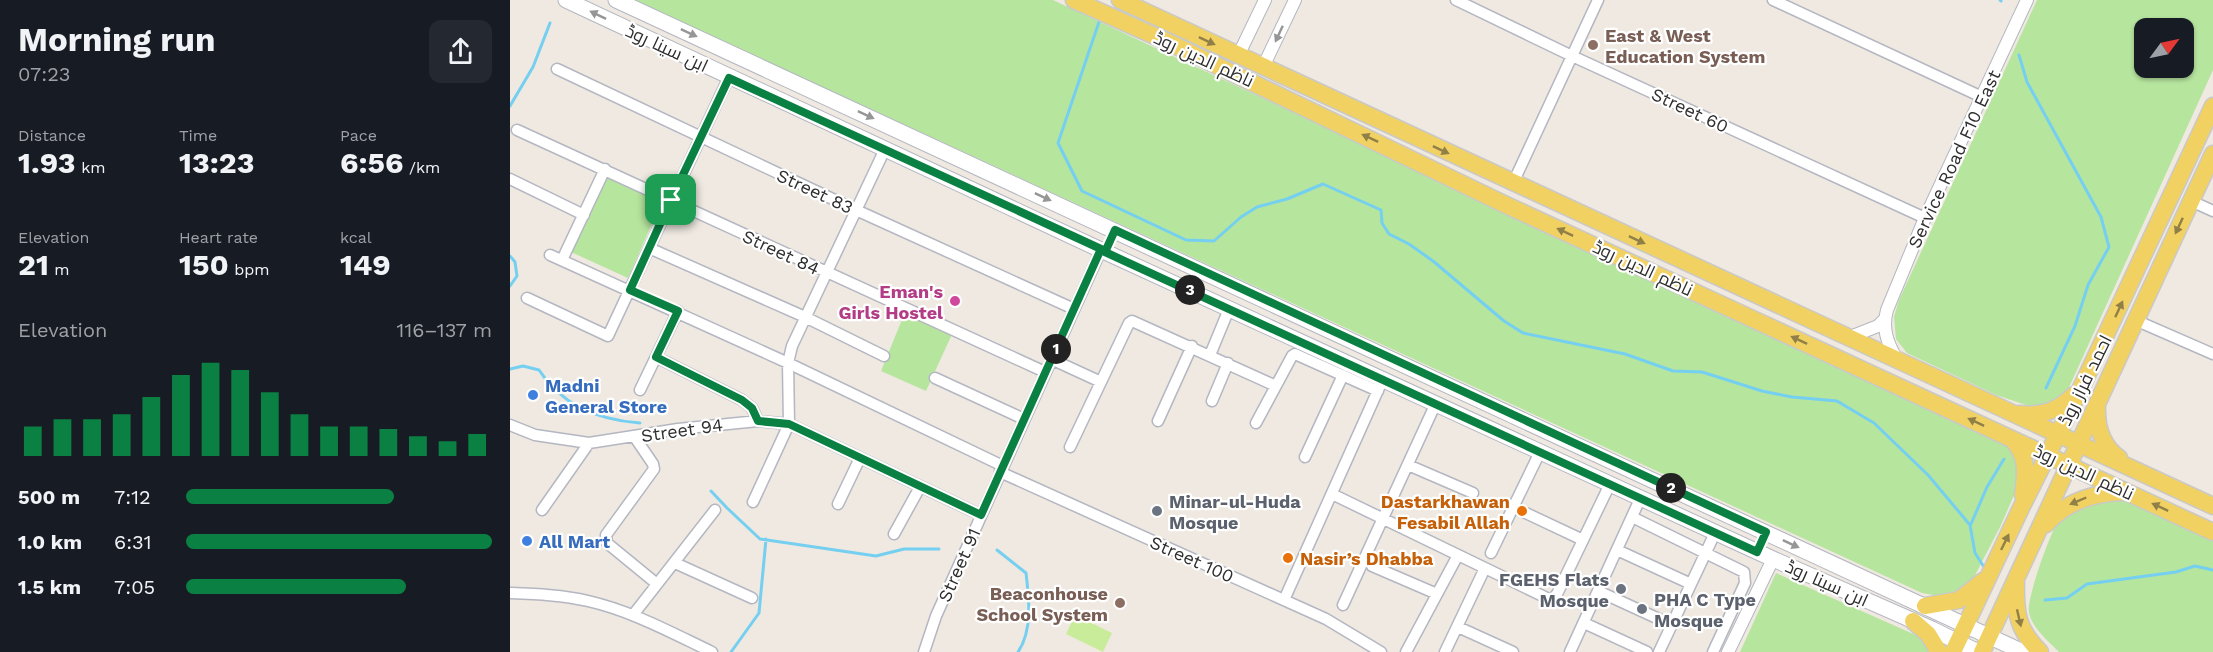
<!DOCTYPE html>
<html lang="en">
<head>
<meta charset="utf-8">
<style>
  body { margin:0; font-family:"Work Sans",Cairo,sans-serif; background:#242831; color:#f1f3f6; height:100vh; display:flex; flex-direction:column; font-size:22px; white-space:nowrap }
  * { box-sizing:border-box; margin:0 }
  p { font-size:20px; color:#9ea1a6 }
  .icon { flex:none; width:33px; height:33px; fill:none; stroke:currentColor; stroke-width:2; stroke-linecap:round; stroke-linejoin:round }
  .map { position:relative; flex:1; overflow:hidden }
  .drawer { display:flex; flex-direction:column; background:#171b24; width:510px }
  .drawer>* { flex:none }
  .needle { width:39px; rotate:57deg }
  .controls { position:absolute; left:1624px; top:18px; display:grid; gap:12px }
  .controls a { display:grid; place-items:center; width:60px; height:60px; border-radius:12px; background:#171b24; box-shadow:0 2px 4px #0004; font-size:30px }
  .pin { position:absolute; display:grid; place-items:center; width:51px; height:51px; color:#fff; margin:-26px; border-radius:12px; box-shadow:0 3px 9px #0006 }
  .km { position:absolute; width:30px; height:30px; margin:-15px; border-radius:50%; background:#222; color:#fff; font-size:16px; line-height:30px; text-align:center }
  .round { display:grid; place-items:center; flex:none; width:63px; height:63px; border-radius:12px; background:#242831 }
  .headline { display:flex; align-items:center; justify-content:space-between; height:102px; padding:0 18px }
  h1 { font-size:33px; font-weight:700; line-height:45px }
  .metrics { display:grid; grid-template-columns:repeat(3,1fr); gap:9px; height:102px; padding:6px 18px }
  .metrics div { display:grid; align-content:center }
  .metrics b { font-size:30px; font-weight:700 }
  .metrics small { font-size:16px; font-weight:400 }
  .metrics p { font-size:16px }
  .chart { height:168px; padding:12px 18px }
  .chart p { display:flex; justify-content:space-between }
  .chart svg { width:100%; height:108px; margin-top:6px; stroke:#0b8043; stroke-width:6 }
  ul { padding:0 18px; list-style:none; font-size:20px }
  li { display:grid; grid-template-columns:96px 72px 1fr; align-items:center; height:45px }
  li i { height:15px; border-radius:8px; background:#0b8043 }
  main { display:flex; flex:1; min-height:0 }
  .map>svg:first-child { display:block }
  .green { fill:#b6e59e; fill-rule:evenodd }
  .pitch { fill:#c9ec9a }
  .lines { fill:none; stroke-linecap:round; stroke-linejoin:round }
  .stream { stroke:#75cff0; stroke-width:3 }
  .minor-casing { stroke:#b4b7c1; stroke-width:13 }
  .tertiary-casing { stroke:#b4b7c1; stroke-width:14 }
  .secondary-casing { stroke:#b4b7c1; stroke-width:17 }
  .primary-casing { stroke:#c9c9c9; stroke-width:19 }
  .minor { stroke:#fff; stroke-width:10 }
  .tertiary { stroke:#fff; stroke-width:12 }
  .secondary { stroke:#fff; stroke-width:15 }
  .primary { stroke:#f2d163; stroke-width:16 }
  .oneway { fill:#969696 }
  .oneway2 { fill:#908048 }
  .route-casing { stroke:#fff; stroke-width:12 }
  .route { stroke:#0b8043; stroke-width:8 }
  .education-dot { fill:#8d6e63; stroke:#fff; stroke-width:2 }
  .hotel-dot { fill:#d1479c; stroke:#fff; stroke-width:2 }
  .shop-dot { fill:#3f7fe0; stroke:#fff; stroke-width:2 }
  .worship-dot { fill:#6b7280; stroke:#fff; stroke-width:2 }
  .food-dot { fill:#e8710a; stroke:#fff; stroke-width:2 }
  .labels { text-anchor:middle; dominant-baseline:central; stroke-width:4.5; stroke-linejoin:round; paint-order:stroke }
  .education-label { font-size:18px; font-weight:bold; fill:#785e54; stroke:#fff; text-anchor:start }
  .street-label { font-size:18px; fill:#2e2e2e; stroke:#fff }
  .hotel-label { font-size:18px; font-weight:bold; fill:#b23c85; stroke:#fff; text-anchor:end }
  .shop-label { font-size:18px; font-weight:bold; fill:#366cbe; stroke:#fff; text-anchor:start }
  .worship-label { font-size:18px; font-weight:bold; fill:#5b616d; stroke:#fff; text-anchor:start }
  .food-label { font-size:18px; font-weight:bold; fill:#c56008; stroke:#fff; text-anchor:end }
</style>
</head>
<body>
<main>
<section class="drawer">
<div class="headline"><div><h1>Morning run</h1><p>07:23</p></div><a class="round"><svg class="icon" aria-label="share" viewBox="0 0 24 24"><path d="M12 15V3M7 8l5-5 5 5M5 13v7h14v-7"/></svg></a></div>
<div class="metrics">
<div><p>Distance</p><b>1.93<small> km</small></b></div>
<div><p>Time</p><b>13:23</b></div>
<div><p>Pace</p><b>6:56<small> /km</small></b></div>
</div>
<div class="metrics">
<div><p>Elevation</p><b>21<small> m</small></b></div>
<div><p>Heart rate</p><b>150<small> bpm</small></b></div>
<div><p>kcal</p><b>149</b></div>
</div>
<div class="chart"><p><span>Elevation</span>116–137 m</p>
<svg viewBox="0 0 160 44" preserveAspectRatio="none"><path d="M5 44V32M15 44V29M25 44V29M35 44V27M45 44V20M55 44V11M65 44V6M75 44V9M85 44V18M95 44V27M105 44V32M115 44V32M125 44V33M135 44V36M145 44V38M155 44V35"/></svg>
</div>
<ul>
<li><b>500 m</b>7:12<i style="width:68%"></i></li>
<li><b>1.0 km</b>6:31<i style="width:100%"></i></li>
<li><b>1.5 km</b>7:05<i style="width:72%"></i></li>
</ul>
</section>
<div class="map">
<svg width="1703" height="652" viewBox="0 0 1703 652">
  <rect width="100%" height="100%" fill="#efe9e1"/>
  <path class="green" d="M123 0H543L1020 223 1378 387 1507 451 1508 486 1491 525 1460 585 1441 598 1412 593Z
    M1527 0H1703V70L1556 394 1541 407 1516 405 1486 395 1397 353 1386 339 1384 317 1389 300ZM1635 28H1674V68H1635Z
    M95 175 152 201 118 278 61 252Z
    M396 310 443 332 416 391 371 371Z
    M1610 495 1703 538V652H1549C1539 642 1521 627 1519 612 1516 600 1542 526 1551 517 1567 501 1589 498 1610 495Z
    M1266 573 1444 652H1230Z"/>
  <path class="pitch" d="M565 615 602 633 593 652 556 634Z"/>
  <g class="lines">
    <path class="stream" d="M1490 0 1491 1
      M590 19 548 143 572 191 676 240 704 241 731 217 747 207 777 199 813 184 871 210 872 223 879 234 899 244 923 261 994 321 1013 333 1115 354 1163 371 1192 372 1252 391 1282 397 1327 401 1364 423 1418 475 1460 525 1465 553 1474 567
      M1509 55 1517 82 1591 217 1599 247 1578 285 1565 326 1536 388
      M0 106 23 67 40 23
      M0 256 5 262 7 276 0 286
      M0 369 13 366 29 370C52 406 88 420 130 423
      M201 491 217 508 250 539 366 556 394 549H429
      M1461 524 1477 487 1494 459
      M487 550 516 573C519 598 523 630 508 652
      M1535 600 1557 598 1577 584 1666 572 1685 566 1703 570
      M221 652 249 613 256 539"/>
    <defs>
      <path id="minor" d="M946 0 1062 56 1415 218
        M1263 0 1472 97
        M47 69 346 210 564 309
        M7 130 535 372
        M0 179 74 215
        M1003 183 1088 0
        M1681 201 1703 211
        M139 248 295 317 374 356
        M40 255 278 363 493 466
        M52 260 95 169
        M17 298 98 336 219 77
        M1625 320 1703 354
        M700 355 719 309
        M146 357 232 400 242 408 248 421
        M541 359 591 382
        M425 378 514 419
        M130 390 168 311
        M702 401 718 363
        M648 421 682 346
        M746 423 782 356 785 354 868 391
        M0 425 25 435 79 443 168 429 248 421 279 424 471 515
        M124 436 143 464 144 469 96 535 97 543 147 584
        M560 447 619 323 622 321 766 386
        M795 457 833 375
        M898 465 963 493
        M490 472 816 619 871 652
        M822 494 1041 600 1047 594 1100 484
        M243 502 279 424 278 363 282 346 375 149
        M328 504 350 458
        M1003 507 1073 540
        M32 510 79 443
        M1122 517 1234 572 1235 583 1203 652
        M384 534 410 487
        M1107 550 1181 584
        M981 553 1030 452
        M165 563 242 598
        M862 566 927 594
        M1088 591 1162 625
        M0 593C26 594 53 595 78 601 122 611 162 633 202 652
        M774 600 873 379
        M833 605 926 403
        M123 615 205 510
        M1074 623 1137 652
        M948 627 1003 652
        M414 652 426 616 591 250
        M896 652 948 555
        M935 652 975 568
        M1060 652 1130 499
        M1149 652 1205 533"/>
      <path id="tertiary" d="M728 56 755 0
        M753 67 785 0
        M1340 337 1368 326 1375 319
        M1386 358C1377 342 1372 328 1377 310L1415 218 1517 0
        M1218 652 1263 559"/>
      <path id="secondary" d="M56 0 591 250 1263 559 1422 629 1468 652
        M106 0 1513 652"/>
      <path id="primary" d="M564 0 654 40 994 204 1703 532
        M610 0 1703 506
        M1587 405C1586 426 1591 445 1609 458
        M1509 414C1532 416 1548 411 1564 395
        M1502 439C1518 456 1516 473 1513 495
        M1536 524C1556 502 1582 493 1612 492
        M1506 583C1505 614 1508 630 1530 652
        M1415 606 1449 600 1473 581
        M1403 621 1418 634 1429 652
        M1443 652 1511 508 1571 388 1703 106
        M1472 652 1703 154"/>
    </defs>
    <use href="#minor" class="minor-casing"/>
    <use href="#tertiary" class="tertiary-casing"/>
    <use href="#secondary" class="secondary-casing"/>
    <use href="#primary" class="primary-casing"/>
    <use href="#minor" class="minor"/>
    <use href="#tertiary" class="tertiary"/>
    <use href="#secondary" class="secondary"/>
    <use href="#primary" class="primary"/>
  </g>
  <defs><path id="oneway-solid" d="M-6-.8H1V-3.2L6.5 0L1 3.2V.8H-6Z" transform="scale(1.5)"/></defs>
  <g class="oneway">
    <use href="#oneway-solid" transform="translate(88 15) rotate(-154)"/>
    <use href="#oneway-solid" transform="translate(179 33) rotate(25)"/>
    <use href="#oneway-solid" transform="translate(769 34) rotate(115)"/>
    <use href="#oneway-solid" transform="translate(356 115) rotate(25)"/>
    <use href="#oneway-solid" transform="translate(533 197) rotate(25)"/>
    <use href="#oneway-solid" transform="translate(1281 544) rotate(25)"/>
  </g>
  <g class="oneway2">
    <use href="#oneway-solid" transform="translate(697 41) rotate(25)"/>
    <use href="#oneway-solid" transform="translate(860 138) rotate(-155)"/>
    <use href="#oneway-solid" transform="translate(931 150) rotate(25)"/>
    <use href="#oneway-solid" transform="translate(1669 226) rotate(115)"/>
    <use href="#oneway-solid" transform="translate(1055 232) rotate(-155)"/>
    <use href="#oneway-solid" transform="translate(1127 240) rotate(25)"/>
    <use href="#oneway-solid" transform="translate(1609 309) rotate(-65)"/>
    <use href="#oneway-solid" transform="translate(1289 340) rotate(-155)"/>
    <use href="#oneway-solid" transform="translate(1466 422) rotate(-155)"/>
    <use href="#oneway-solid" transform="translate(1568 501) rotate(157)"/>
    <use href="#oneway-solid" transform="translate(1650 507) rotate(-155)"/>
    <use href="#oneway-solid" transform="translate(1495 542) rotate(-64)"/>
    <use href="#oneway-solid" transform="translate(1509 618) rotate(77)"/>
  </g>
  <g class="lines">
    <defs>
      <path id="route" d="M161 200 120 290 168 311 146 357 232 400 242 408 248 421 279 424 471 515 591 249 595 252 605 230 1256 532 1247 552C1029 453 813 351 595 252L591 249C467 192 343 134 219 78L161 200"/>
    </defs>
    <use href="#route" class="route-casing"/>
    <use href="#route" class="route"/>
  </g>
  <g class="education-dot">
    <circle cx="1083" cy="45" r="6"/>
    <circle cx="610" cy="603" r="6"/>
  </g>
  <circle class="hotel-dot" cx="445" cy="301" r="6"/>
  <g class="shop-dot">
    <circle cx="23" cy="395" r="6"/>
    <circle cx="17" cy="541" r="6"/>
  </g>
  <g class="worship-dot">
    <circle cx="647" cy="511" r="6"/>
    <circle cx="1111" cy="589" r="6"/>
    <circle cx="1132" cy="609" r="6"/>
  </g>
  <g class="food-dot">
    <circle cx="1012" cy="511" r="6"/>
    <circle cx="778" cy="558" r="6"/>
  </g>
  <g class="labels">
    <g class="education-label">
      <text x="1095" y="35">East &amp; West<tspan x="1095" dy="21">Education System</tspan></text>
      <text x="598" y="593" text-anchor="end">Beaconhouse<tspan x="598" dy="21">School System</tspan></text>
    </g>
    <g class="street-label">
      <text transform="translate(157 48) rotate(25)">ابن سینا روڈ</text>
      <text transform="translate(694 59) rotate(25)">ناظم الدین روڈ</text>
      <text transform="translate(1180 110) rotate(25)">Street 60</text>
      <text transform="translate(1444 159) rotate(-65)">Service Road F10 East</text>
      <text transform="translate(305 191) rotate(25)">Street 83</text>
      <text transform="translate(271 252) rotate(25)">Street 84</text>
      <text transform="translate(1133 268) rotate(25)">ناظم الدین روڈ</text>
      <text transform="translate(1575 380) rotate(-64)">احمد فراز روڈ</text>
      <text transform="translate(172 430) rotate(-8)">Street 94</text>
      <text transform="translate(1574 472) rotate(25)">ناظم الدین روڈ</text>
      <text transform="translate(682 559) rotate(24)">Street 100</text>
      <text transform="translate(449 565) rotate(-66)">Street 91</text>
      <text transform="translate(1317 583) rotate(24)">ابن سینا روڈ</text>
    </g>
    <g class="hotel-label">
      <text x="433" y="291">Eman's<tspan x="433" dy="21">Girls Hostel</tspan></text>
    </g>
    <g class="shop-label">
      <text x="35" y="385">Madni<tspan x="35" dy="21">General Store</tspan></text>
      <text x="29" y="541">All Mart</text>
    </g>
    <g class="worship-label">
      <text x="659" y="501">Minar-ul-Huda<tspan x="659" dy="21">Mosque</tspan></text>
      <text x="1099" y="579" text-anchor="end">FGEHS Flats<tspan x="1099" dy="21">Mosque</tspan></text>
      <text x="1144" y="599">PHA C Type<tspan x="1144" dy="21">Mosque</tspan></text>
    </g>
    <g class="food-label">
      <text x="1000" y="501">Dastarkhawan<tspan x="1000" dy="21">Fesabil Allah</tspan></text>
      <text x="790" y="558" text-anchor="start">Nasir’s Dhabba</text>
    </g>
  </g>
</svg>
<div class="controls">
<a><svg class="needle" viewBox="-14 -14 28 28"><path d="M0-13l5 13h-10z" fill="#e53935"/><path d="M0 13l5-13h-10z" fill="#9ea1a6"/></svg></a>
</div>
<div class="pin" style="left:161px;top:200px;background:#1e9e55"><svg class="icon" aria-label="arrive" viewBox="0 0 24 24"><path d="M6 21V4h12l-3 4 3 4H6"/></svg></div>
<b class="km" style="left:546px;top:349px">1</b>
<b class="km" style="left:1161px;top:488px">2</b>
<b class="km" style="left:680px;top:290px">3</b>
</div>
</main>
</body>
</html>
